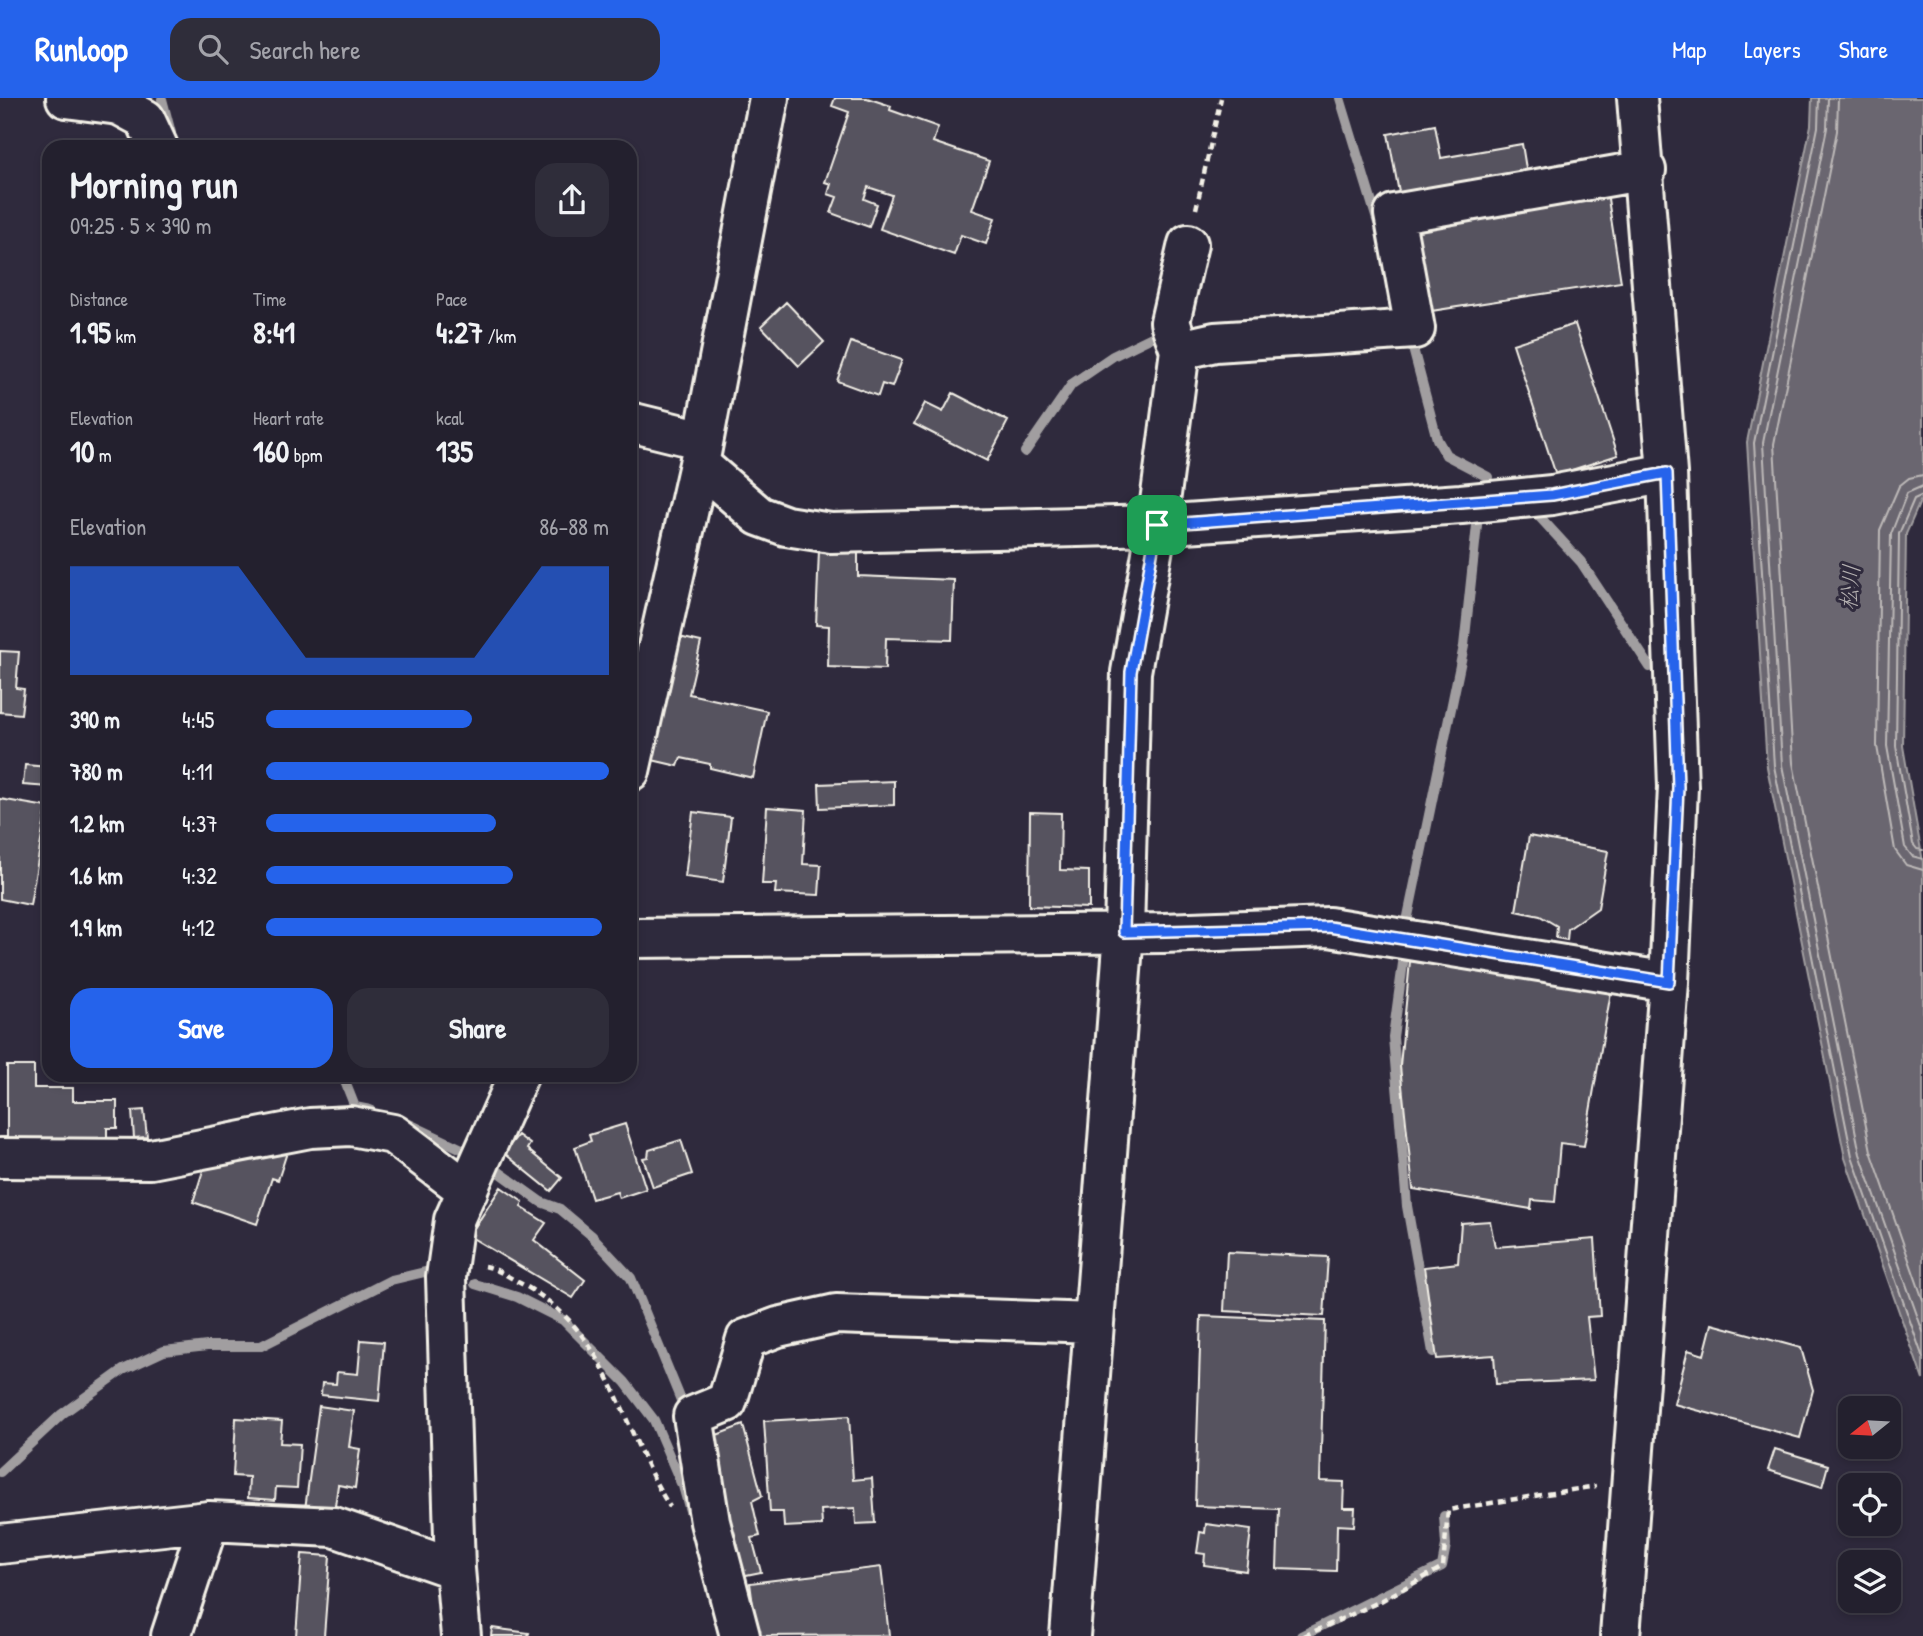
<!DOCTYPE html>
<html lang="en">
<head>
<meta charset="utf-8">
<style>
  body { margin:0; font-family:"Patrick Hand","Klee One",sans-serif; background:#2f2d3a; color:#f1f3f6; height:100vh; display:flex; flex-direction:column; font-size:26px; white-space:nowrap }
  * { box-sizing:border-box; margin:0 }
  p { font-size:23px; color:#a3a3aa }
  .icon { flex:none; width:38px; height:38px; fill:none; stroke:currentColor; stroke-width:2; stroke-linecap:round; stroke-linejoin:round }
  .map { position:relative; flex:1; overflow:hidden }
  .side { position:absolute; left:42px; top:42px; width:595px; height:942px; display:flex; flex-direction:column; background:#23202e; border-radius:21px; box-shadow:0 4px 10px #0003,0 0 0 2px #403e4a }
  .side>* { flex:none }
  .needle { width:46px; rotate:252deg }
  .fabs { position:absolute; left:1838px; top:1298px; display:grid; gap:14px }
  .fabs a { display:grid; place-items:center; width:63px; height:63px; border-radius:14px; background:#23202e; box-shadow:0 4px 10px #0003,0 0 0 2px #403e4a; font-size:35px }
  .pin { position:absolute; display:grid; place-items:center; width:60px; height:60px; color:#fff; margin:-30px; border-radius:14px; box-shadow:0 4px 10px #0006 }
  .round { display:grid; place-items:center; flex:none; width:74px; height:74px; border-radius:21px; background:#2f2d3a }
  .summary { display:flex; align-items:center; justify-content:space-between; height:119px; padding:0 28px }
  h1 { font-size:38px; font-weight:700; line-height:52px }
  .stats { display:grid; grid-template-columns:repeat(3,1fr); gap:10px; height:119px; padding:7px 28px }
  .stats div { display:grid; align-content:center }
  .stats b { font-size:30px; font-weight:700 }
  .stats small { font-size:19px; font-weight:400 }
  .stats p { font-size:19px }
  .chart { height:196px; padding:14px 28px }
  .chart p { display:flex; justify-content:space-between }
  .chart svg { width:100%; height:126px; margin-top:7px; fill:#2563eb; opacity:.7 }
  .cta { display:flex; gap:14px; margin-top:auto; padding:14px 28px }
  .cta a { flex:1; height:80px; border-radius:21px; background:#2563eb; color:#fff; font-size:28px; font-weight:700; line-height:80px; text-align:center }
  .cta a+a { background:#2f2d3a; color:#f1f3f6 }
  ul { padding:0 28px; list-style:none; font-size:23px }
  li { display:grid; grid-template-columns:112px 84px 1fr; align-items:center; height:52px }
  li i { height:18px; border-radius:9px; background:#2563eb }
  header { display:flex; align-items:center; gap:42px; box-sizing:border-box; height:98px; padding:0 35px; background:#2563eb; color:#fff }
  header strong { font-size:33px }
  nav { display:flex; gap:38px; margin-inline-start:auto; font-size:24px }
  .search { width:490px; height:63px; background:#2f2d3a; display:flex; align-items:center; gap:18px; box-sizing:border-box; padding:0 24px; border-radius:21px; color:#a3a3aa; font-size:26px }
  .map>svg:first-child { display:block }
  .water { fill:#6a6670; stroke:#a19ea0; stroke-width:2 }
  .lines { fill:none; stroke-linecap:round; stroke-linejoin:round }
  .shore { stroke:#bdb9b8; stroke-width:2 }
  .stream { stroke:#a19ea0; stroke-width:10 }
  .building { fill:#56525f; stroke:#f4f1e8; stroke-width:2 }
  .minor-casing { stroke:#f4f1e8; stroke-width:44 }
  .path { stroke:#f4f1e8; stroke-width:4.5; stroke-dasharray:7 5; stroke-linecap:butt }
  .minor { stroke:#2f2a3d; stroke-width:38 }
  .route-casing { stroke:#fff; stroke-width:14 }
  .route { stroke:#2563eb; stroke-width:9 }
  .labels { text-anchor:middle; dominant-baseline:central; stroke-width:6; stroke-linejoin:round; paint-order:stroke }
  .water-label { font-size:23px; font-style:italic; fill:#b6b2b2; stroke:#2f2a3d }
</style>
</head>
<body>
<header>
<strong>Runloop</strong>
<div class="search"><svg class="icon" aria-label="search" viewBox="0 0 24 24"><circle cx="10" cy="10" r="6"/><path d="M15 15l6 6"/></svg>Search here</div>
<nav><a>Map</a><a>Layers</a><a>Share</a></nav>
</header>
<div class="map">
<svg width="1923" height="1538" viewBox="0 0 1923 1538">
  <rect width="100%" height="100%" fill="#2f2a3d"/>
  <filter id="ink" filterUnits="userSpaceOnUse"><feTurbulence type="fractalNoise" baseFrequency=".0143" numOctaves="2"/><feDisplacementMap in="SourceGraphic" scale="14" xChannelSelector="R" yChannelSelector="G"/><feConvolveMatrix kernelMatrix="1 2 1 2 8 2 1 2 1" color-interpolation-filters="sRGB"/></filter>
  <g filter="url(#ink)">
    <path class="water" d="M1812 0H1923V397L1906 436 1903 648 1923 764V1282L1845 1060 1767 669 1747 344 1811 27Z"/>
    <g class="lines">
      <path class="shore" d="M1819 0 1818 29 1754 345 1774 668 1852 1058 1923 1260
        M1828 0 1827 30 1763 345 1782 667 1860 1056 1923 1234
        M1838 0 1837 33 1774 346 1793 665 1871 1053 1923 1202
        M1923 377 1909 380 1899 388 1880 432 1877 648 1895 752 1906 767 1923 772
        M1923 388 1907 395 1891 436 1887 648 1905 749 1912 758 1923 761
        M1923 397 1914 401 1899 436 1896 648 1913 746 1917 751 1923 752"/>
      <path class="stream" d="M1340 0 1378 125
        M162 1 171 35
        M1411 243 1437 341 1446 357 1488 379
        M1025 354 1072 286 1113 258 1154 238
        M1537 416 1581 464 1650 569
        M1406 828 1464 548 1478 418
        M1404 858 1393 939 1407 1108 1433 1254
        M342 976 355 1009 370 1012
        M407 1025 464 1052
        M495 1071 541 1104 560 1111 591 1137 631 1180 685 1312
        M475 1186 517 1199 563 1222 625 1284 654 1322 681 1385
        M684 1369 683 1388 690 1413
        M0 1374 62 1316 123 1272 164 1253 207 1248H261L391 1182 429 1173
        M1301 1538 1442 1468 1446 1447 1444 1418"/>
    </g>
    <path class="building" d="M835 0H867L891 8 890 12 938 29 933 44 989 63 972 112 995 120 986 146 961 137 954 157 880 131 892 97 868 89 864 101 877 106 869 129 831 115 837 99 828 96 831 86 825 84 849 14 832 8Z
      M1435 27 1441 60 1522 46 1527 77 1400 100 1388 36Z
      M1606 88 1621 184 1418 215 1402 120Z
      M786 204 824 244 799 268 761 228Z
      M1575 226 1618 357 1556 377 1513 246Z
      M851 244 902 262 892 289 882 286 878 298 837 283Z
      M953 295 1008 323 987 363 914 326 925 305 943 314Z
      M819 452 858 454V478L954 482 952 542 886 540 885 571 828 569 829 528 816 527Z
      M679 539 701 544 689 596 767 613 753 680 710 670V666L681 660 678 668 652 662Z
      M0 553 19 554 16 590 24 591 21 616 0 614Z
      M25 667 49 669V689L23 687Z
      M894 683V707L820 710 819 686Z
      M0 701 47 709 30 807 0 801Z
      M767 709 806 712 803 766 821 767 819 797 775 795 776 786H762Z
      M693 714 731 719 723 784 685 779Z
      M1030 714 1061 715 1060 772 1089 773V810L1029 808Z
      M1529 738 1608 753 1598 810 1568 831 1567 842 1556 840 1557 828 1540 818 1516 813Z
      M1410 863 1611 894 1584 1048 1560 1045 1555 1104 1532 1102 1531 1111 1413 1091 1400 968Z
      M7 968H34V990H73V1003H117V1030H107V1051H27V1040H7Z
      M144 1012 147 1039 134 1040 132 1013Z
      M625 1026 646 1091 619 1100 617 1094 592 1101 575 1049 591 1043 589 1037Z
      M518 1037 530 1046 527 1051 562 1080 551 1093 504 1055Z
      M292 1039 278 1082 272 1080 257 1126 193 1104 207 1060Z
      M681 1042 692 1076 653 1089 643 1060 648 1059 649 1052Z
      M501 1089 523 1104 521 1109 546 1125 534 1142 585 1182 573 1200 469 1138Z
      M1490 1123 1495 1149 1595 1141 1600 1218 1587 1219 1594 1282 1496 1286 1494 1257 1437 1261 1424 1169 1458 1165 1461 1125Z
      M1227 1154 1328 1159 1324 1218 1224 1213Z
      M1201 1218 1325 1223 1320 1383 1344 1384 1343 1410H1355L1354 1428 1337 1427 1336 1473 1277 1471 1279 1411 1195 1408Z
      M1712 1226 1801 1250 1813 1292 1800 1340 1674 1306 1688 1252 1704 1257Z
      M361 1242 384 1244 379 1303 321 1297 322 1285 336 1286 337 1274 358 1276Z
      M319 1308 354 1313 349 1349 360 1351 355 1390 338 1387 334 1415 305 1411Z
      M849 1318 853 1382 872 1380 875 1425 856 1426 855 1410 821 1412 822 1427 784 1429 783 1414H770L764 1323Z
      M236 1320 282 1323 280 1345 300 1346 297 1390 276 1389 275 1402 248 1400 249 1379 233 1378Z
      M743 1327 762 1398 752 1403 760 1438 752 1440 761 1474 741 1478 717 1398 714 1338Z
      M1775 1351 1828 1367 1822 1389 1768 1372Z
      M1206 1426 1251 1432 1246 1473 1204 1467 1205 1456 1197 1455 1200 1434 1205 1435Z
      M302 1456 330 1458 324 1538H296Z
      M881 1469 889 1537 757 1538 750 1485Z
      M492 1530 529 1535 528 1538H491Z"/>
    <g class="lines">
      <defs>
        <path id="minor" d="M66 0 119 7 145 21 158 49
          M1188 146 1170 224 1180 252 1215 244 1415 231 1394 116 1646 72
          M630 324 703 342
          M699 366 759 418 786 428 831 435 1157 427 1461 406 1552 397 1667 375
          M630 673 699 366 769 0
          M630 840 1163 835 1329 829 1669 884
          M0 1060 151 1061 310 1030 351 1028 393 1036 468 1093
          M0 1446 209 1423 334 1429 455 1471
          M171 1538 209 1423
          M461 1538 455 1471 446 1179 454 1122 519 976
          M740 1538 710 1424 693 1318 727 1304 746 1241 778 1229 836 1216 1094 1225
          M1070 1538 1124 834 1131 574 1157 427 1180 252
          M1620 1538 1669 884 1678 689 1667 375 1637 0"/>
      </defs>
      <use href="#minor" class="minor-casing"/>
      <path class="path" d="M1196 111 1221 0
        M484 1168C496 1170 507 1178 518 1184 613 1233 617 1326 670 1409
        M1304 1538 1379 1504 1443 1469 1448 1412 1596 1388"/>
      <use href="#minor" class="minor"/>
    </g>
  </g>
  <g class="lines" filter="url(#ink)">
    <defs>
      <path id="route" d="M1667 375 1678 689 1669 884 1329 829 1124 834 1131 574 1157 427 1552 397Z"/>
    </defs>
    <use href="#route" class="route-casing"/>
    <use href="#route" class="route"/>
  </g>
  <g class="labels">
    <g class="water-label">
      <text transform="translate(1849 489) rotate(-85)">松川</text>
    </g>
  </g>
</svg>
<div class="fabs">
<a><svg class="needle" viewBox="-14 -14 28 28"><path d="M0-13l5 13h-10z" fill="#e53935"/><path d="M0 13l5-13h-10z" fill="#a3a3aa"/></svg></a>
<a><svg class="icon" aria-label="locate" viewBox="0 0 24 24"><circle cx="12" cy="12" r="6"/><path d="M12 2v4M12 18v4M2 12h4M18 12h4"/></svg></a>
<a><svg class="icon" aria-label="layers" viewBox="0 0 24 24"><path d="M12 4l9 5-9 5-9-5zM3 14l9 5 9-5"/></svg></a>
</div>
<div class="pin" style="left:1157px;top:427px;background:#1e9e55"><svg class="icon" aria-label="arrive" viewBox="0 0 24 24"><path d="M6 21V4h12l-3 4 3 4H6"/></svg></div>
<section class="side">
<div class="summary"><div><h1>Morning run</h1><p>09:25 · 5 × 390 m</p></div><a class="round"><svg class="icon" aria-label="share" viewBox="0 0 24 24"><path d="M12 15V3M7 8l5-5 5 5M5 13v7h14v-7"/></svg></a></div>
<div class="stats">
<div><p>Distance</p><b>1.95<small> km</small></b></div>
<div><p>Time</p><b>8:41</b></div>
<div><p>Pace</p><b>4:27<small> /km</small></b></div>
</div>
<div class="stats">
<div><p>Elevation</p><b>10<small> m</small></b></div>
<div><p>Heart rate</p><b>160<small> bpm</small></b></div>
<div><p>kcal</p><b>135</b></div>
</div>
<div class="chart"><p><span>Elevation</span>86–88 m</p>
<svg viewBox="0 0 160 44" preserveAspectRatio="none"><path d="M0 44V6L10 6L20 6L30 6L40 6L50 6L60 22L70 38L80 38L90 38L100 38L110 38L120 38L130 22L140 6L150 6L160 6V44z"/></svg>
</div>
<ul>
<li><b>390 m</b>4:45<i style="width:60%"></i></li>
<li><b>780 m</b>4:11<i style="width:100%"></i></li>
<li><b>1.2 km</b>4:37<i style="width:67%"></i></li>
<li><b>1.6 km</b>4:32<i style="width:72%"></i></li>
<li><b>1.9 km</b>4:12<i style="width:98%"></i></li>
</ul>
<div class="cta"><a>Save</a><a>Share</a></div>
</section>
</div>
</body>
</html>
